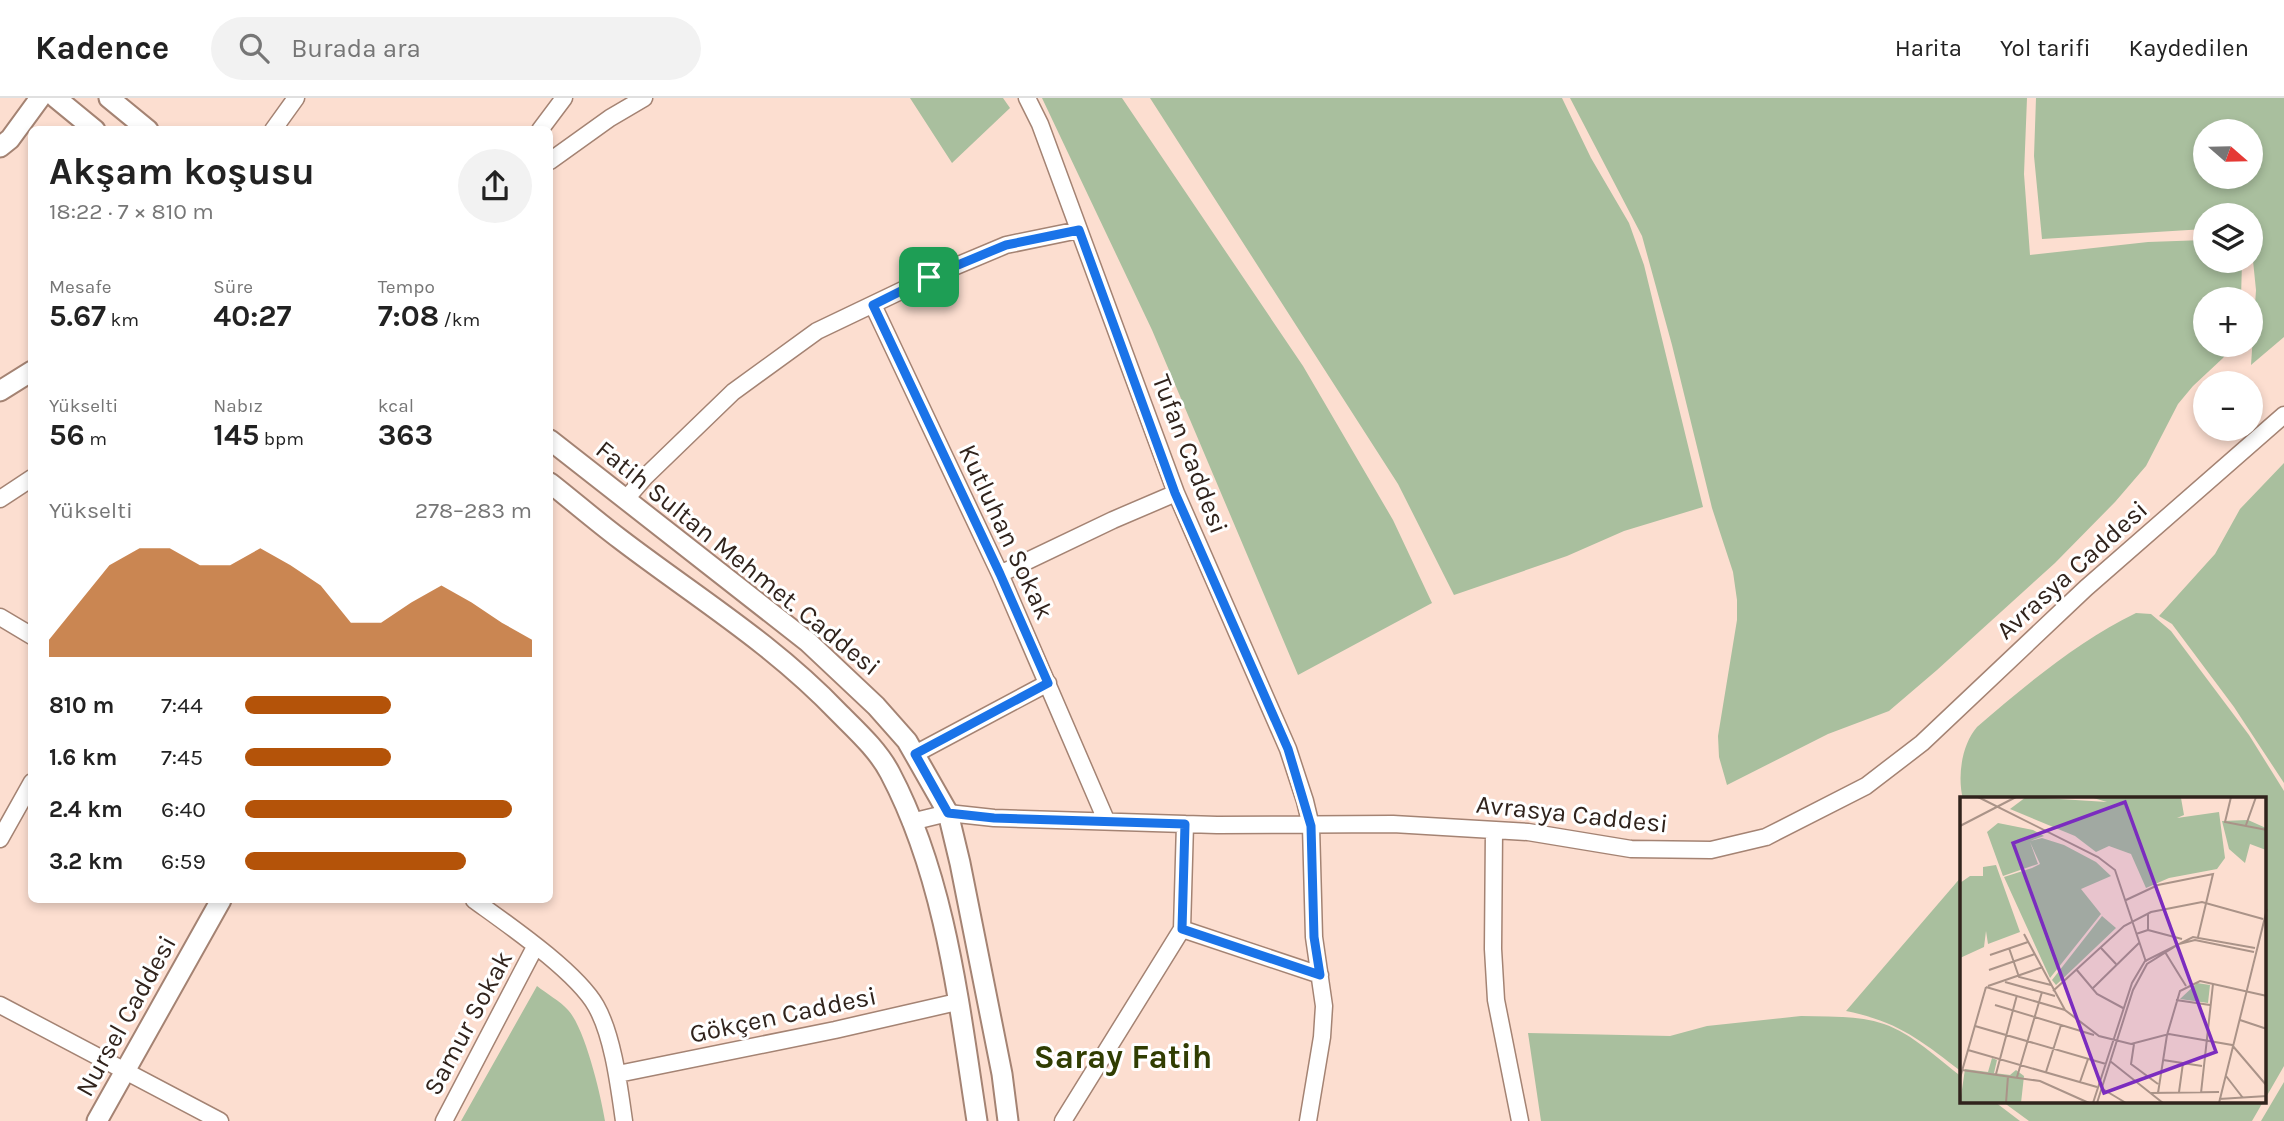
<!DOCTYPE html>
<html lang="tr">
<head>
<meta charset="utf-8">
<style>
  body { margin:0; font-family:Karla,sans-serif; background:#f2f2f2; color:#222; height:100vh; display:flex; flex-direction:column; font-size:26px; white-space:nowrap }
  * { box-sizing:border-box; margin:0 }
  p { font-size:23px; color:#767676 }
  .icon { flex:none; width:38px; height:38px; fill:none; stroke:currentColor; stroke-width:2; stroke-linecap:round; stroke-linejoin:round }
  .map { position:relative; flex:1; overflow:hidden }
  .side { position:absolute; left:28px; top:28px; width:525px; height:777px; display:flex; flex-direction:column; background:#fff; border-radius:10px; box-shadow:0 4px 10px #0003 }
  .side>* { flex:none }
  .needle { width:46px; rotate:110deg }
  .controls { position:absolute; left:2193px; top:21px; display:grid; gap:14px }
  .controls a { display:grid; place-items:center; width:70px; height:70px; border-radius:50%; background:#fff; box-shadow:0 4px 10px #0003; font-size:35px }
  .pin { position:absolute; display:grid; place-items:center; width:60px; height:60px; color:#fff; margin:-30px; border-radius:14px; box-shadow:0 4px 10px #0006 }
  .round { display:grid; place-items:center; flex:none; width:74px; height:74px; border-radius:37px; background:#f2f2f2 }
  .overview { display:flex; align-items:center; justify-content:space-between; height:119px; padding:0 21px }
  h1 { font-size:38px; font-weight:700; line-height:52px }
  .metrics { display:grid; grid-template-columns:repeat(3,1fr); gap:10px; height:119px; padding:7px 21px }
  .metrics div { display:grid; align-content:center }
  .metrics b { font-size:30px; font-weight:700 }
  .metrics small { font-size:19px; font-weight:400 }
  .metrics p { font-size:19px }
  .chart { height:196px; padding:14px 21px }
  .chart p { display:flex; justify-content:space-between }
  .chart svg { width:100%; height:126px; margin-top:7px; fill:#b45309; opacity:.7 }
  ul { padding:0 21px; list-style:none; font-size:23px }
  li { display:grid; grid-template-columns:112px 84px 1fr; align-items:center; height:52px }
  li i { height:18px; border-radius:9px; background:#b45309 }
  header { display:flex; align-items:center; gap:42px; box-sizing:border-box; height:98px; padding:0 35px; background:#fff; border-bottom:2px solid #e0e0e0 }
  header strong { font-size:33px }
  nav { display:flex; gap:38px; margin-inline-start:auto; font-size:24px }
  .search { width:490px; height:63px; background:#f2f2f2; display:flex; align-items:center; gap:18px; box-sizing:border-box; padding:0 24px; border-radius:38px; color:#767676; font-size:26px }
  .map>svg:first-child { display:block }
  .green { fill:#a9bf9e; fill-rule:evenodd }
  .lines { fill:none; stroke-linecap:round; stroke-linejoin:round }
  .minor-casing { stroke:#a48373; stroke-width:19 }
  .tertiary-casing { stroke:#a48373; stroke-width:23 }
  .minor { stroke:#fff; stroke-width:16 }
  .tertiary { stroke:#fff; stroke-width:19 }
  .route-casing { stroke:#fff; stroke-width:14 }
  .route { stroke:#1a73e8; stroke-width:9 }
  .labels { text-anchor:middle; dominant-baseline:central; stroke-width:6; stroke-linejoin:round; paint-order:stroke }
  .street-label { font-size:26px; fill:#30231c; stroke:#fff }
  .district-label { font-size:33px; font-weight:bold; fill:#303d02; stroke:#fff }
  .inset-road { fill:none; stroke:#aa9388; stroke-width:2 }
  .view { fill:#7b2cbf; fill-opacity:0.15; stroke:#7b2cbf; stroke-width:3.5 }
  .inset-edge { fill:none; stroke:#30231c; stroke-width:3.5 }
</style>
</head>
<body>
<header>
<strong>Kadence</strong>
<div class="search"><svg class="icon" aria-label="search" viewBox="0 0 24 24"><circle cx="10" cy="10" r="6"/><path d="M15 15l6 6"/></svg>Burada ara</div>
<nav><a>Harita</a><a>Yol tarifi</a><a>Kaydedilen</a></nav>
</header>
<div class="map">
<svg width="2284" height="1023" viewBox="0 0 2284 1023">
  <rect width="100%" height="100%" fill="#fcded0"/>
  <path class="green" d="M910 0H1003L1010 10 952 65Z
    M1042 0H1122L1303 268 1393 422 1432 505 1298 577 1152 232Z
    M1150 0H1562L1591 60 1629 125 1644 167 1703 409 1624 433 1567 458 1454 497 1398 386Z
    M1570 0H2027L2024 76 2030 157 2148 144 2205 142V163H2242L2241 201H2205V247H2233L2223 260 2193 288 2178 306 2146 368 2115 404 2055 465 1937 572 1889 613 1828 636 1727 687 1719 659 1718 638 1737 522V502L1733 474 1712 410 1672 247 1642 138Z
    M2036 0H2284V239L2251 267 2256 192 2251 143 2250 117H2205V131L2042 141 2034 58ZM2250 33V79H2205V33Z
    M2284 365V685L2234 609 2172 526 2159 518 2215 456 2240 411Z
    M2136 515 2151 516 2171 533 2249 637 2284 693V968L2265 1001V701H1963C1957 678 1962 646 1977 629 2026 587 2078 543 2136 515Z
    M1962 778V974C1920 942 1899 924 1846 913Z
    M537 888C547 896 560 903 568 912 585 930 601 998 605 1023H461Z
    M1801 918C1829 919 1857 917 1884 926 1913 936 1938 961 1962 979V1004H1995L2020 1023H1541L1528 935 1670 938 1707 928Z
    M2284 984V1023H2261Z
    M2003 1004H2263L2252 1023H2029Z"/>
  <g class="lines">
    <defs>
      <path id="minor" d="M1027 0 1040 26 1176 395 1288 651 1305 703 1311 728 1314 839 1324 908 1322 939 1308 1023
        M273 32 296 0
        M540 32 564 0
        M550 63 610 20 644 0
        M873 207 1000 476 1106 722
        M0 401 32 380
        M625 402 645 379 733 294 817 233 930 179 1006 147 1079 132
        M1000 476 1113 422 1176 395
        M0 519 32 538
        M915 656 1048 585
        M911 724 948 715 994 720 1217 727 1393 726 1528 734 1631 751 1711 752 1766 739 1866 688 1922 645 2086 490 2284 317
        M1185 726 1182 831 1320 877
        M1494 732 1493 851 1496 902 1520 1023
        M0 741 32 684
        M474 802C507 826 576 873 596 908 613 938 619 988 624 1023
        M0 907 220 1023
        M618 976 835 932 957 904
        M444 1023 535 849
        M1063 1023 1182 831"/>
      <path id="tertiary" d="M56 0 95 32
        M109 0 148 32
        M0 49 10 41 40 0
        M0 293 32 273
        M550 342 808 544 876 608 907 643 948 715 960 765 1002 976 1008 1023
        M550 385C573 403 596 423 620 441 696 499 772 545 839 615 857 633 878 652 890 675 946 781 959 907 977 1023
        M97 1023 221 802"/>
    </defs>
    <use href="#minor" class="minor-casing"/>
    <use href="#tertiary" class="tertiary-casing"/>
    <use href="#minor" class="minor"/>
    <use href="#tertiary" class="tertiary"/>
  </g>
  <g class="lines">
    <defs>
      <path id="route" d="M1079 132 1175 395 1288 651 1311 728 1314 839 1320 877 1182 831 1185 726 994 720 948 715 915 656 1048 585 1000 476 873 207 929 179 1006 147Z"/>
    </defs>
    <use href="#route" class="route-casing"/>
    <use href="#route" class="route"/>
  </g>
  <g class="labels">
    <g class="street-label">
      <text transform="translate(1190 356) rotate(69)">Tufan Caddesi</text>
      <text transform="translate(1006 434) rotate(65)">Kutluhan Sokak</text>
      <text transform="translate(738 460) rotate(39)">Fatih Sultan Mehmet. Caddesi</text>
      <text transform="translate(2072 472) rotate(-42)">Avrasya Caddesi</text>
      <text transform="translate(1572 716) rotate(6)">Avrasya Caddesi</text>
      <text transform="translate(783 917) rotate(-12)">Gökçen Caddesi</text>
      <text transform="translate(126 918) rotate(-61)">Nursel Caddesi</text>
      <text transform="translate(468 925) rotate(-62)">Samur Sokak</text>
    </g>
    <g class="district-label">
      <text x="1123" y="959">Saray Fatih</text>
    </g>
  </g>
  <g transform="translate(1960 699)">
    <rect width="306" height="306" fill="#fcded0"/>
    <path d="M66 0 147 5 130 0 221 1 224 18 217 21 259 15 265 61 257 72 209 81 186 91 171 57 149 49 136 55 115 39 50 12ZM288 23 306 31V53L290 47 285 66 269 52 262 24ZM38 26 73 33 84 39 70 44 82 41 104 48 136 65 151 79 121 92 141 117 90 181 44 80 72 71 80 67 70 45 78 67 43 79 27 35ZM36 68 60 135 28 147 26 134 24 150 0 161V86L10 79H23V70ZM142 119 156 131 96 188 92 183ZM237 186 250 188 248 206 220 202ZM32 261 37 263 34 276 50 278 56 273 64 279 61 306H0L5 272 28 275Z" fill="#a9bf9e"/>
    <path class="inset-road" d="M18 0 138 60 155 73 186 165M271 0 265 25 307 33M286 28 296 0M0 29 56 0M166 103 198 88 253 77 238 140M188 133 222 142M64 137 105 213 139 239 171 247 209 237 272 248 307 289M176 137 188 133V116M49 151 59 180 91 188M141 151 156 167M205 155 226 189M30 158 68 145M116 172 137 197 163 211M29 173 75 157M45 185 95 199M28 189 83 170M26 190 105 213M132 192 179 146M93 194 164 129 191 115 242 105 303 122M216 203 250 208M35 208 134 238M280 223 307 232M15 229 146 267M174 247 171 267 198 287M8 253 137 290M203 263 242 269M150 264 203 306M2 273 80 284 129 306M86 275 101 228M36 277 57 198M266 279 283 301M57 280 82 195M0 281 26 190M120 285 128 262M141 291 166 306M219 295 223 266M191 296 259 295M198 296 207 238 220 194 240 184 307 199M241 296 253 187M259 302 307 299M46 306 48 279M133 306 172 186 185 164 233 140 295 151M137 306 173 193 187 167 219 147 235 143 294 155M259 306 307 112"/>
    <path class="view" d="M165 5 256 255 144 296 53 46Z"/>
    <rect width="306" height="306" class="inset-edge"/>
  </g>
</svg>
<div class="controls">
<a><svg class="needle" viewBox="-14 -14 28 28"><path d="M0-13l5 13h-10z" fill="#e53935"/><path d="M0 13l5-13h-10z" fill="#767676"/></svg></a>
<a><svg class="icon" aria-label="layers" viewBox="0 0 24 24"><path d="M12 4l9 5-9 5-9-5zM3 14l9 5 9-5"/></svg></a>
<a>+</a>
<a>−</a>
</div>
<div class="pin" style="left:929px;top:179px;background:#1e9e55"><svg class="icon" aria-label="arrive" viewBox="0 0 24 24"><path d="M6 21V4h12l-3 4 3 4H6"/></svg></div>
<section class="side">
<div class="overview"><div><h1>Akşam koşusu</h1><p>18:22 · 7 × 810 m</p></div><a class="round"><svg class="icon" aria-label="share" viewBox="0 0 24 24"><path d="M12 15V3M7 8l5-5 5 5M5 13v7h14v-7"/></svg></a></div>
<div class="metrics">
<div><p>Mesafe</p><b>5.67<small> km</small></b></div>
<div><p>Süre</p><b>40:27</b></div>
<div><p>Tempo</p><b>7:08<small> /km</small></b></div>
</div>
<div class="metrics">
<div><p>Yükselti</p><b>56<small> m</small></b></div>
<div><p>Nabız</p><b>145<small> bpm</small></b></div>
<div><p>kcal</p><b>363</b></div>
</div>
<div class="chart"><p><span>Yükselti</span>278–283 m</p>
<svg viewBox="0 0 160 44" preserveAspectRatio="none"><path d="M0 44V38L10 25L20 12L30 6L40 6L50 12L60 12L70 6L80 12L90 19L100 32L110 32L120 25L130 19L140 25L150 32L160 38V44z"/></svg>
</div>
<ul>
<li><b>810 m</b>7:44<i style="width:51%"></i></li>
<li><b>1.6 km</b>7:45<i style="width:51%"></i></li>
<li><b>2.4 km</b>6:40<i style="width:93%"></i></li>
<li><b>3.2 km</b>6:59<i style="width:77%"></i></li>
</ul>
</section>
</div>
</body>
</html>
